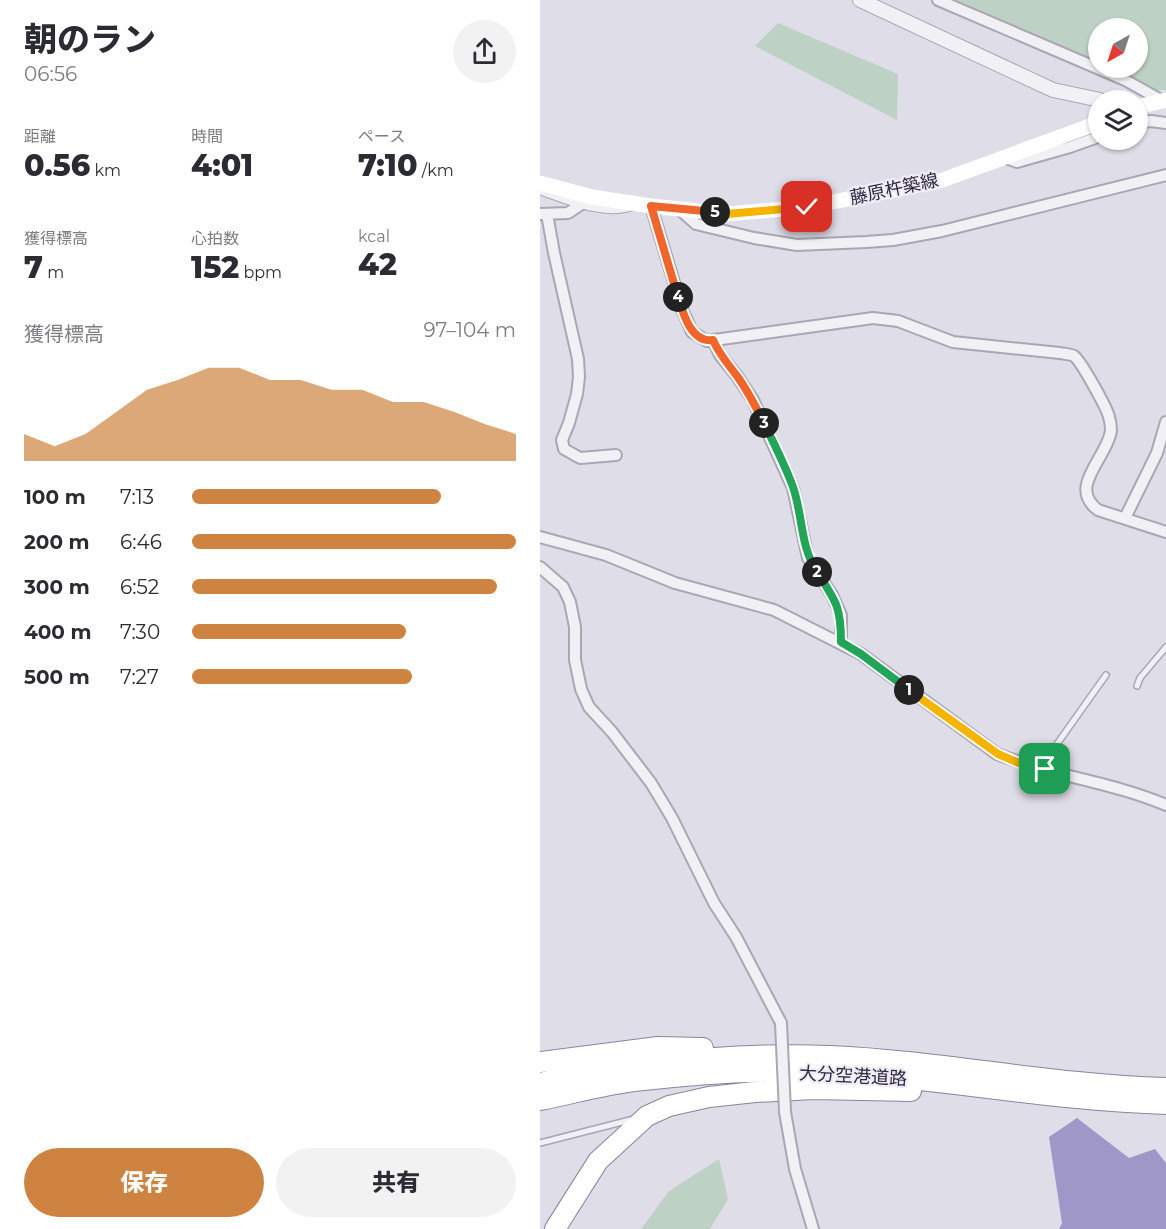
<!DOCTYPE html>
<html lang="ja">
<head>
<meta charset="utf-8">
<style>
  body { margin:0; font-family:Montserrat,"Noto Sans JP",sans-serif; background:#f2f2f3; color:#2b2b33; height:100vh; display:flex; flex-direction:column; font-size:22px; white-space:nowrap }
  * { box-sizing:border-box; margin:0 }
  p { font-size:20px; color:#7c7c81 }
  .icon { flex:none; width:33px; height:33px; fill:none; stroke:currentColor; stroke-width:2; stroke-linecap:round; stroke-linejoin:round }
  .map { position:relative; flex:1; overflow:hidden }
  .drawer { display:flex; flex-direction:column; background:#fff; width:540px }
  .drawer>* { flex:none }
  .needle { width:39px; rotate:219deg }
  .buttons { position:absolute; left:548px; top:18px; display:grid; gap:12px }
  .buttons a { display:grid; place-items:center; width:60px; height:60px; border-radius:50%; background:#fff; box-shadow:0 2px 4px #0004; font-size:30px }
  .pin { position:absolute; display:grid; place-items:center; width:51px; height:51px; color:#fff; margin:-26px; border-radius:12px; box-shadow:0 3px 9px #0006 }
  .km { position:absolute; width:30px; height:30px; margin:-15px; border-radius:50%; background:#222; color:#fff; font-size:16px; line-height:30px; text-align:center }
  .round { display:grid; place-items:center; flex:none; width:63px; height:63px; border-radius:32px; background:#f2f2f3 }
  .summary { display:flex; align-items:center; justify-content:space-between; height:102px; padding:0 24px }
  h1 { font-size:33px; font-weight:800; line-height:45px }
  .metrics { display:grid; grid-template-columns:repeat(3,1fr); gap:9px; height:102px; padding:6px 24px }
  .metrics div { display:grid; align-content:center }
  .metrics b { font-size:30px; font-weight:800 }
  .metrics small { font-size:16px; font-weight:400 }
  .metrics p { font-size:16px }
  .chart { height:168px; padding:12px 24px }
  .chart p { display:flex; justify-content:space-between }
  .chart svg { width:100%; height:108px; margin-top:6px; fill:#ce8440; opacity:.7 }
  .action { display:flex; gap:12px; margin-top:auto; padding:12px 24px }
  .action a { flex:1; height:69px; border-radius:36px; background:#ce8440; color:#fff; font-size:24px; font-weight:800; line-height:69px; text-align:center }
  .action a+a { background:#f2f2f3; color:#2b2b33 }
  ul { padding:0 24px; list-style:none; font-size:20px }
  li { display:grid; grid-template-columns:96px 72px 1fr; align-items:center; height:45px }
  li i { height:15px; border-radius:8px; background:#ce8440 }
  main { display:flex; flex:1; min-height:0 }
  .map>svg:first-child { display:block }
  .green { fill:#bed1c5 }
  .water { fill:#9e97c8 }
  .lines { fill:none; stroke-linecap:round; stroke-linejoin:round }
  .service-casing { stroke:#aaa6b4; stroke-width:8 }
  .pedestrian-casing { stroke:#aaa6b4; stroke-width:10 }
  .minor-casing { stroke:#aaa6b4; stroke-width:14 }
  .tertiary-casing { stroke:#aaa6b4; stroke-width:16 }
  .motorway-casing { stroke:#8a849e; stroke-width:22 }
  .service { stroke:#f1f0f5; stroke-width:5 }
  .pedestrian { stroke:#f1f0f5; stroke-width:8 }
  .minor { stroke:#f1f0f5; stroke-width:10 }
  .tertiary { stroke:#f1f0f5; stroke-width:14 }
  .secondary { stroke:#fff; stroke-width:15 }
  .motorway { stroke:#fff; stroke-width:20 }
  .minor-bridge-casing { stroke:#aaa6b4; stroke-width:14; stroke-linecap:butt }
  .minor-bridge { stroke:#f1f0f5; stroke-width:10 }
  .split-1-casing { stroke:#fff; stroke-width:12 }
  .split-2-casing { stroke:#fff; stroke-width:12 }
  .split-3-casing { stroke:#fff; stroke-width:12 }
  .split-4-casing { stroke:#fff; stroke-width:12 }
  .split-5-casing { stroke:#fff; stroke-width:12 }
  .split-6-casing { stroke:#fff; stroke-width:12 }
  .split-1 { stroke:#f5b400; stroke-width:8 }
  .split-2 { stroke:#22a559; stroke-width:8 }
  .split-3 { stroke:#22a559; stroke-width:8 }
  .split-4 { stroke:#f0652b; stroke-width:8 }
  .split-5 { stroke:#f0652b; stroke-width:8 }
  .split-6 { stroke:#f5b400; stroke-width:8 }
  .labels { text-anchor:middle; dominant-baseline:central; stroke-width:4.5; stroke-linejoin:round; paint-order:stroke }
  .street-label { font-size:18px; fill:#2d263e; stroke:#eeecf5 }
</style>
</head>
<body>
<main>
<section class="drawer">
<div class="summary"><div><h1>朝のラン</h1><p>06:56</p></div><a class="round"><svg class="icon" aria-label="share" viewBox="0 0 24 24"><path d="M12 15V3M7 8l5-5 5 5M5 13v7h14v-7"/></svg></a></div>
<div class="metrics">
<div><p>距離</p><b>0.56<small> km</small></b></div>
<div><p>時間</p><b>4:01</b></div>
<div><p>ペース</p><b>7:10<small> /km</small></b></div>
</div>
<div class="metrics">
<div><p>獲得標高</p><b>7<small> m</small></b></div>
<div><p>心拍数</p><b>152<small> bpm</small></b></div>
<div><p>kcal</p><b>42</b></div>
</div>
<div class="chart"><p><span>獲得標高</span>97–104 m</p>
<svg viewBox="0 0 160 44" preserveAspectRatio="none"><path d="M0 44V33L10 38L20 33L30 24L40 15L50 11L60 6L70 6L80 11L90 11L100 15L110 15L120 20L130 20L140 24L150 29L160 33V44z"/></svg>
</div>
<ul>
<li><b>100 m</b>7:13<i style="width:77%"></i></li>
<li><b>200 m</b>6:46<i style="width:100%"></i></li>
<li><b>300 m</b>6:52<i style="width:94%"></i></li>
<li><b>400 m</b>7:30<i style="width:66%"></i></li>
<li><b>500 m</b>7:27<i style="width:68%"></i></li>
</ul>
<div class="action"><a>保存</a><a>共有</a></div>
</section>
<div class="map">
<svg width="626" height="1229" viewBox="0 0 626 1229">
  <rect width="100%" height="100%" fill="#dfdde7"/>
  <path class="green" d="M406 0H626V90H613L563 68H597V28H558V65Z
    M238 23 358 74 357 120 215 46Z
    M179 1159 188 1199 170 1229H101L129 1191Z"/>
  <path class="water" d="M537 1118 589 1158 615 1149 626 1163V1229H519L522 1223 509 1137Z"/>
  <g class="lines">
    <defs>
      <path id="service" d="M597 686 600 678 626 647
        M500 768 566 675
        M0 1143 94 1119"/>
      <path id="pedestrian" d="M2 191C28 200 66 216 92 206"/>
      <path id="minor" d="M398 0 585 80 621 100
        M597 123 611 121 626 123
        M466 158 477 162 530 147 558 137
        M111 206 142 309 152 332 167 341 333 318 358 321 413 342 520 353C524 354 530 354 534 356 541 361 567 408 569 417 570 420 571 428 571 431 567 458 527 487 558 510L626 532
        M139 209 156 224 214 238 257 245 326 242 353 240 402 231 626 175
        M0 214 28 213 52 197
        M7 214 14 253 38 359 39 377 37 394 29 423 22 440 24 449 40 458 76 455
        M173 340 180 355 197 376 213 400 253 488 268 558 292 595 301 615V642
        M585 518 617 453 626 422
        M0 537 66 555 135 583 234 610 321 654 457 754C512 776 572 782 626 805
        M0 567 23 587 30 602 35 627V660L41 689 49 707 72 732 111 783 132 818 174 903 196 937 241 1023
        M245 1112 255 1169 273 1229"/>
      <path id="tertiary" d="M320 0 513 90 560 100"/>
      <path id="motorway" d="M0 1062 118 1047 163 1048
        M0 1083C96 1063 192 1052 290 1056 403 1061 513 1085 626 1088
        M0 1100C31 1094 62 1085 94 1081 163 1073 234 1068 304 1073 411 1080 518 1101 626 1104
        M15 1229 58 1161 107 1116 129 1106 169 1097 215 1092 274 1089 371 1091"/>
    </defs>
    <use href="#service" class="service-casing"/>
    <use href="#pedestrian" class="pedestrian-casing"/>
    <use href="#minor" class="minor-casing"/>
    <use href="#tertiary" class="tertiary-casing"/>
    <use href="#motorway" class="motorway-casing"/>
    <use href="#service" class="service"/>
    <use href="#pedestrian" class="pedestrian"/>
    <use href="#minor" class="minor"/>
    <use href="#tertiary" class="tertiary"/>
    <path class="secondary" d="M597 107 626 100
      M0 183 52 197 111 206 187 214 267 207 400 181 558 123"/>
    <use href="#motorway" class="motorway"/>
    <defs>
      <path id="minor-bridge" d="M241 1023 245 1112"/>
    </defs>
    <use href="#minor-bridge" class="minor-bridge-casing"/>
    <use href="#minor-bridge" class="minor-bridge"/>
  </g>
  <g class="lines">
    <defs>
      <path id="split-1" d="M369 690 458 754 479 763 505 769"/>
      <path id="split-2" d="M277 572C296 601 301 607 301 642L321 654 369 690"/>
      <path id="split-3" d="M224 423C234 444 245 465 253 487 263 516 260 546 277 572"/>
      <path id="split-4" d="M138 297C143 313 151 343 173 340 179 354 188 364 197 376 208 391 216 407 224 423"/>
      <path id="split-5" d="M138 297 111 206 175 212"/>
      <path id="split-6" d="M175 212 187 214 267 207"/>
    </defs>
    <use href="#split-1" class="split-1-casing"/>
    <use href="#split-2" class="split-2-casing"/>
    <use href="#split-3" class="split-3-casing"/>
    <use href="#split-4" class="split-4-casing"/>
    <use href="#split-5" class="split-5-casing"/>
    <use href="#split-6" class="split-6-casing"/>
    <use href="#split-1" class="split-1"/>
    <use href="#split-2" class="split-2"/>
    <use href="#split-3" class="split-3"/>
    <use href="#split-4" class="split-4"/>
    <use href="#split-5" class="split-5"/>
    <use href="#split-6" class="split-6"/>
  </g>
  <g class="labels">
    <g class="street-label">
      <text transform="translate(354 189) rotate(-12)">藤原杵築線</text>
      <text transform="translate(313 1076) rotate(3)">大分空港道路</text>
    </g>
  </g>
</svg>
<div class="buttons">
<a><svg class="needle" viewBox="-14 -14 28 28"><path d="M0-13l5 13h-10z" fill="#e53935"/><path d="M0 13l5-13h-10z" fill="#7c7c81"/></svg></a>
<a><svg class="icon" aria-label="layers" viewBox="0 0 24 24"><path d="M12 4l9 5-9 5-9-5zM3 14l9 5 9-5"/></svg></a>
</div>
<div class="pin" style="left:505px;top:769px;background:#1e9e55"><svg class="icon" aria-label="arrive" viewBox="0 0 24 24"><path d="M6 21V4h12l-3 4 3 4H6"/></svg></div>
<div class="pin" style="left:267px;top:207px;background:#d93025"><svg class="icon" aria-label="check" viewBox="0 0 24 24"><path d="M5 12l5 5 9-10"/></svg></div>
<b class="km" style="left:369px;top:690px">1</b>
<b class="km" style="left:277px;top:572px">2</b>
<b class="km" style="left:224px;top:423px">3</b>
<b class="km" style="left:138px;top:297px">4</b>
<b class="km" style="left:175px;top:212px">5</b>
</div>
</main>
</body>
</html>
